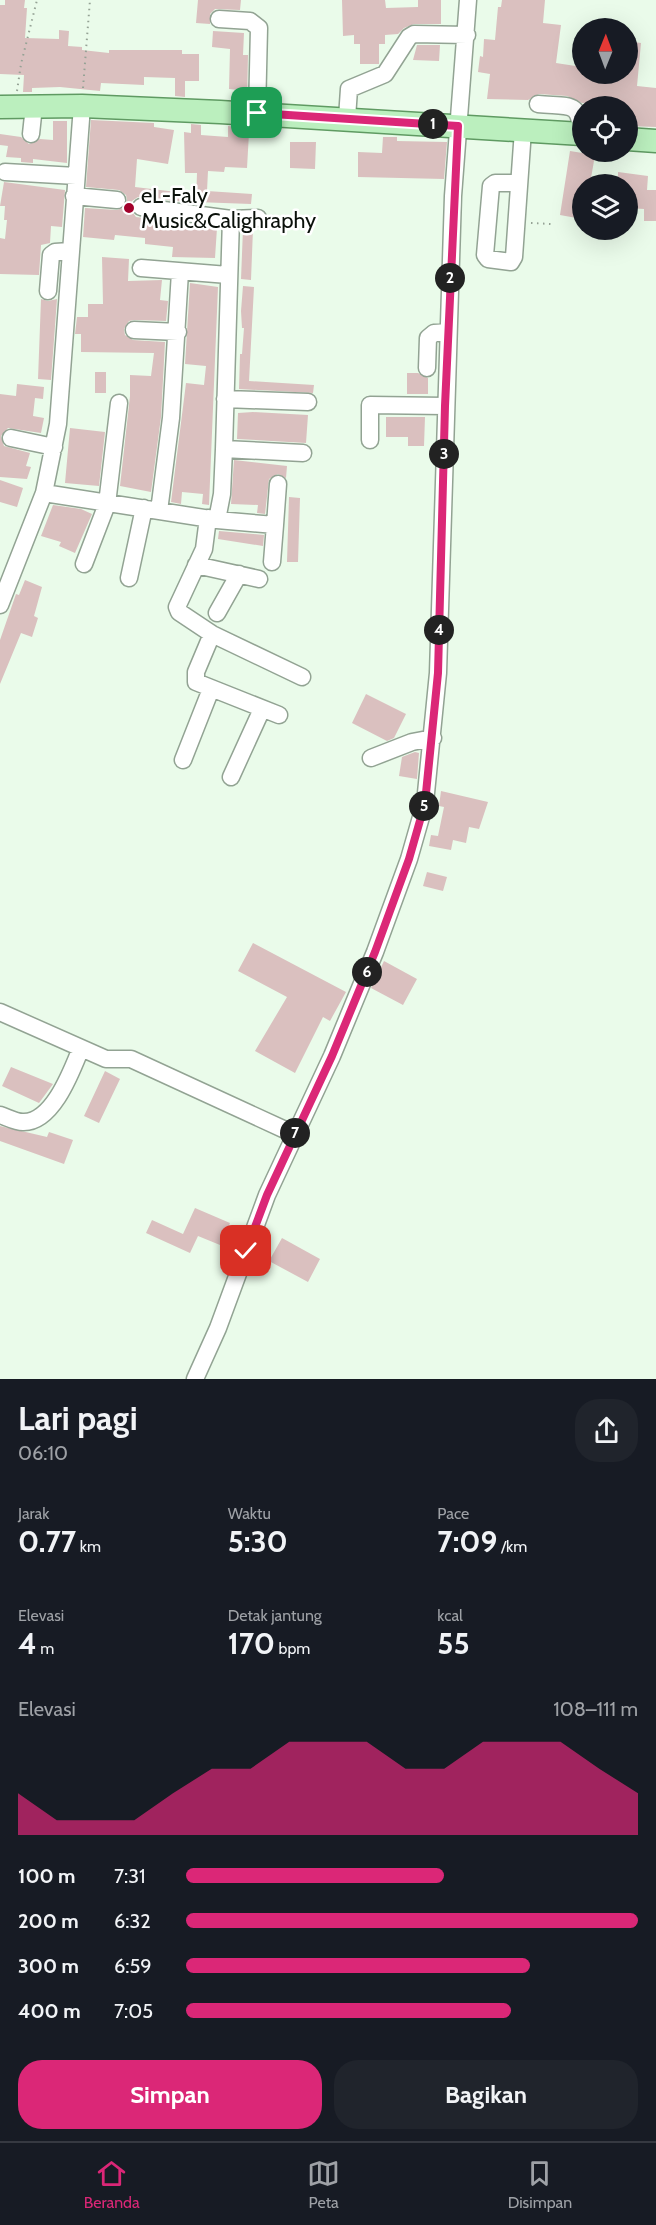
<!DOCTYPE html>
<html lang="id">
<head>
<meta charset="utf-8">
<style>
  body { margin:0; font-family:Cabin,sans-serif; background:#20242c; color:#f1f3f6; height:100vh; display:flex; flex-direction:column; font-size:22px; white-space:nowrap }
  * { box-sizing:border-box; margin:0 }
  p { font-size:20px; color:#9ea1a6 }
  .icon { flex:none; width:33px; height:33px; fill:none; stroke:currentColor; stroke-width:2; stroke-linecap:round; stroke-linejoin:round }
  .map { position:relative; height:1379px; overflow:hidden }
  .drawer { display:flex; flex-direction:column; background:#171b24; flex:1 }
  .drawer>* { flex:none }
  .needle { width:39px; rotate:1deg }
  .buttons { position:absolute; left:572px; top:18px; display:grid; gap:12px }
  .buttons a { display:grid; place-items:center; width:66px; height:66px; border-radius:50%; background:#171b24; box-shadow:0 6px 24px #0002; font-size:30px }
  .pin { position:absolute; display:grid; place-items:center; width:51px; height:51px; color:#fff; margin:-26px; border-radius:12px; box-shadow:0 3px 9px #0006 }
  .km { position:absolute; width:30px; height:30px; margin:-15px; border-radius:50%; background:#222; color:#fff; font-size:16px; line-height:30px; text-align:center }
  .round { display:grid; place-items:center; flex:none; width:63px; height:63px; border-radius:24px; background:#20242c }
  .summary { display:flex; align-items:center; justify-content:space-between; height:102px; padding:0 18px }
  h1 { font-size:33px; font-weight:700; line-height:45px }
  .stats { display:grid; grid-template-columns:repeat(3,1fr); gap:9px; height:102px; padding:6px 18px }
  .stats div { display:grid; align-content:center }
  .stats b { font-size:30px; font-weight:700 }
  .stats small { font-size:16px; font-weight:400 }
  .stats p { font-size:16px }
  .chart { height:168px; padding:12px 18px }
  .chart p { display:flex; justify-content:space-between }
  .chart svg { width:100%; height:108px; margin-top:6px; fill:#db2777; opacity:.7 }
  .action { display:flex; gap:12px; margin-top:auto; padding:12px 18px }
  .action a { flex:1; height:69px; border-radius:24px; background:#db2777; color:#fff; font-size:24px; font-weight:700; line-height:69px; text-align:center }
  .action a+a { background:#20242c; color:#f1f3f6 }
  ul { padding:0 18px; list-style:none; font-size:20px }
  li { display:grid; grid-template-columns:96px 72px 1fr; align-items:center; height:45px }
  li i { height:15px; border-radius:8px; background:#db2777 }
  .tab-bar { display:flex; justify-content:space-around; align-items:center; height:84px; border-top:2px solid #363941; background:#171b24; font-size:16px; color:#9ea1a6 }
  .tab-bar a { display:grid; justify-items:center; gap:3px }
  .tab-bar .current { color:#db2777 }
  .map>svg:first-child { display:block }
  .building { fill:#dac0bf }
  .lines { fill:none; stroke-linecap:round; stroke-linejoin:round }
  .minor-casing { stroke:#92a393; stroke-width:19 }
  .major-casing { stroke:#5f9a62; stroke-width:25 }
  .path { stroke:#95a295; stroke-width:2; stroke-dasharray:1.5 4.5; stroke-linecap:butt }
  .minor { stroke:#fff; stroke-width:16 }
  .major { stroke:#bbefbe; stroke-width:22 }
  .route-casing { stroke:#fff; stroke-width:12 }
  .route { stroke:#db2777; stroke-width:8 }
  .poi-dot { fill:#a2012b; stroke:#fff; stroke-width:2 }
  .labels { text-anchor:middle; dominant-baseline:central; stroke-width:5; stroke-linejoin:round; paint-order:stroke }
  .poi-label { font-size:22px; fill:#0a100a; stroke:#fff; text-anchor:start }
</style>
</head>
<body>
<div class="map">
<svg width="656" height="1379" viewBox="0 0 656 1379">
  <rect width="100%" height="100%" fill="#eafbea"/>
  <path class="building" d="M5 0H25L24 8H27L25 38 59 39V30L69 31 68 46 82 47V50L109 53V50H182V54H199V81H185V97L175 96V78L144 77V85L101 83 100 91 60 87 32 88V92H23L24 75 0 74V5H5Z
    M198 0H241L240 10 215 9 210 14V24L196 23Z
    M342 0H385L386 8 418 7V0H441V24H414L404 28 398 34 385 35V44H379V64H360V44H354V35L343 36Z
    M502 0H545L543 23 561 25 556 63 582 67V74H627V41L641 43 637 86 656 88V127L627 126V106L582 103 567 96 539 94 528 100 487 99 490 74 478 72 480 56 483 57 484 39 495 40 498 7H501Z
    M213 31 244 33 243 55H248L247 100H239V90L229 89 230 49 212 47Z
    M417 45H440L439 61 413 60Z
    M91 120 154 123V127L174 130 168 164 137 159 135 187 185 193V202L138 197 132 201 131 210 136 217 217 228 215 258 172 257 173 247 145 244V238L115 235 114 240 83 237 85 208 117 210 125 207 127 200 126 195 119 190 86 187Z
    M53 121H67V163L33 159V163L21 162V158L6 157 8 146 0 145V134L21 137 29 144 40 139 53 140Z
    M191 124 201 125V135L228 137V126L241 127V132L249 133 247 168 225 167 224 172 208 171 207 191 252 194 251 204 196 202 197 173H185L184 132 191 133Z
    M383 137H397V141L447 142 444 179 358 177V152L382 153Z
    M290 142H316L315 169 290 168Z
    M570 151 595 155 590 184H582V219L560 215Z
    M618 172 648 176 647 190H656V221H644V209L627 208V184H618Z
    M4 182 65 190 62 227 51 226 50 243 41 245 39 275 0 274V238L5 239 7 220H4L5 206H0Z
    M243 229H253L251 280 241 279Z
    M102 257 129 259 128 281 162 280 160 300 168 301 166 321 134 320 129 321 124 329 125 335 133 340 165 342 161 417 151 492 120 486 130 396V375L151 376 154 353 81 352V334H75L77 317H88V304H103Z
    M190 283 218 287 209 505 202 504 203 494 182 492 181 504 171 502 186 383 204 385 206 366 185 364Z
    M243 286 254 287 249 381 314 385 313 393 239 389 240 354H242L244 328H242L241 311Z
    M41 299 48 301 57 299 51 380 38 379Z
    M95 372H106V393H95Z
    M407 373H418L428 378V394H407Z
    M17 384 44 387 43 399 35 398 33 416 44 418 41 433 8 428 1 436 4 446 30 453 26 466 31 467 27 479 0 477V394L16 396Z
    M253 412 308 415 306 443 237 439 238 413Z
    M386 417H425L424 446H408V437H386Z
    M70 428 105 432 99 486 65 483Z
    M234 460 287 466 286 478 278 474 269 479 265 514 257 513 258 505 231 504Z
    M0 480 23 488 17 507 0 502Z
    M289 497 300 498 298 562H287Z
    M53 505 81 509 92 514 75 553 59 546 61 542 41 536Z
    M219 531 264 535 263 546 218 539Z
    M25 580 42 587 34 616 38 618 32 637 21 633 0 684V640L16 594 19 595Z
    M366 694 406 714 394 738 387 741 352 723Z
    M415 752 419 753 417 779 399 776 402 757Z
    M441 791 488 802 479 829 469 827 466 843 453 840 451 850 429 846 431 835 438 836 444 807 439 806Z
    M427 872 447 877 443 891 423 886Z
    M253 943 346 992 330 1021 323 1017 295 1073 255 1051 287 997 238 971Z
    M384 961 417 979 403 1005 371 988Z
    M11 1067 53 1084 39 1103 2 1086Z
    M105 1071 120 1079 99 1123 84 1116Z
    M0 1126 47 1137 49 1132 73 1140 64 1164 0 1141Z
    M195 1208 230 1223 220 1245 198 1236 190 1253 146 1233 152 1220 183 1234Z
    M282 1238 320 1259 308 1282 269 1261Z"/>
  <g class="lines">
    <defs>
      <path id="minor" d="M219 19 250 21 259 28 257 113
        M538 104C567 107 582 100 580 134
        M347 118 349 89 385 74 409 37 414 34 467 35
        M31 134 34 106
        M5 172 76 176
        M519 183H495L491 186 485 255 488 259 511 262 514 257 523 130
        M74 196 117 200
        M231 219 258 218
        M141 268 228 275
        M48 291 51 255 55 252 70 251
        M134 330 178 332
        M427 368 428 338 434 333 448 332
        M225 399 308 402
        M11 438 54 447
        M370 440V405L445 406
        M224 449 303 453
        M44 493 217 520 222 494 224 449 231 219 141 207
        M159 511 171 418 180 272
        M208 518 204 549 177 607 179 612 212 634 302 677
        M217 520 275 525 272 562
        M275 525 278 484
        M84 564 107 504 119 403
        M196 565 259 579
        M129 578 144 508
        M0 605 44 493 58 424 82 106
        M217 613 239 574
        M212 634 196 672V682L279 715
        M371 758 412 742 433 738
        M183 760 211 689
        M231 777 262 709
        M0 1012 106 1059H131L294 1134
        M0 1115C7 1117 15 1122 23 1122 53 1123 72 1070 81 1048
        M195 1379 218 1328 267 1195 332 1056 375 952 409 859 425 803 438 673 453 196 468 0"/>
      <path id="major" d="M0 107 82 106 220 112 582 134
        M627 139 656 141"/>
    </defs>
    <use href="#minor" class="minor-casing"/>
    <use href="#major" class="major-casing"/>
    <path class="path" d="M83 88 90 0
      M17 91 21 64 37 0
      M531 223 551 224"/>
    <use href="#minor" class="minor"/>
    <use href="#major" class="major"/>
  </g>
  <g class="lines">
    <defs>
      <path id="route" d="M246 1251 267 1195 332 1056 375 952 409 859 425 803 438 673 445 406 458 126 257 113"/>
    </defs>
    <use href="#route" class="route-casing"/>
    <use href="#route" class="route"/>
  </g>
  <circle class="poi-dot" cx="129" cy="208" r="6"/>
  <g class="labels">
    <g class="poi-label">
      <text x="141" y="195">eL-Faly<tspan x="141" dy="25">Music&amp;Calighraphy</tspan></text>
    </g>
  </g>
</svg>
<div class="buttons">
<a><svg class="needle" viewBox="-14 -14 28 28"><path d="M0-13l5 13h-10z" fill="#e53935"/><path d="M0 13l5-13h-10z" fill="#9ea1a6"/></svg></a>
<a><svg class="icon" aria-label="locate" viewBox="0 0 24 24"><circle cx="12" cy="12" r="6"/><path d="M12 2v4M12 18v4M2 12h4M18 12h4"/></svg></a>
<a><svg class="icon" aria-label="layers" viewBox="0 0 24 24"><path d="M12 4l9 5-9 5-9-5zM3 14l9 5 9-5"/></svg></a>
</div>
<div class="pin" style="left:257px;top:113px;background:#1e9e55"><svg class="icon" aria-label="arrive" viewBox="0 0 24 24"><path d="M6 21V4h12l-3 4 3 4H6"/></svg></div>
<div class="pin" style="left:246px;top:1251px;background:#d93025"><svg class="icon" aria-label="check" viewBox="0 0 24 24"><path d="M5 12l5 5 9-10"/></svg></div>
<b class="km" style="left:433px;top:124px">1</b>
<b class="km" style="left:450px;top:278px">2</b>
<b class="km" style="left:444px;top:454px">3</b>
<b class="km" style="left:439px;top:630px">4</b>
<b class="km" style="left:424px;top:806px">5</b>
<b class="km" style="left:367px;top:972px">6</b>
<b class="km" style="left:295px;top:1133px">7</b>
</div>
<section class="drawer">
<div class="summary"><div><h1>Lari pagi</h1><p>06:10</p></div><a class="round"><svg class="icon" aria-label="share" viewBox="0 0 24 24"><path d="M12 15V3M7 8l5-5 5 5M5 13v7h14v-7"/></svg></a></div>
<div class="stats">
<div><p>Jarak</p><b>0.77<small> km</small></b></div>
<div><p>Waktu</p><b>5:30</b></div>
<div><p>Pace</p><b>7:09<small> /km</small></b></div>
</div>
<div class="stats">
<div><p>Elevasi</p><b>4<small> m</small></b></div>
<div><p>Detak jantung</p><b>170<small> bpm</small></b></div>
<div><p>kcal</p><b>55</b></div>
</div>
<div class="chart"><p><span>Elevasi</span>108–111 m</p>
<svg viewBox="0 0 160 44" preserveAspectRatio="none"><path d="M0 44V27L10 38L20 38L30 38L40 27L50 17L60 17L70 6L80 6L90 6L100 17L110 17L120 6L130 6L140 6L150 17L160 27V44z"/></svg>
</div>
<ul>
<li><b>100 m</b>7:31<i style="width:57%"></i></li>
<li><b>200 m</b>6:32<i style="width:100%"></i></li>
<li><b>300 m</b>6:59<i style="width:76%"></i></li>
<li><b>400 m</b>7:05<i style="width:72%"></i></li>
</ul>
<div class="action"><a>Simpan</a><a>Bagikan</a></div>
</section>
<nav class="tab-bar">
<a class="current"><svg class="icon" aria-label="home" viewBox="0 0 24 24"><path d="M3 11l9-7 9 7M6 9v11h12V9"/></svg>Beranda</a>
<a><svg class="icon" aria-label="map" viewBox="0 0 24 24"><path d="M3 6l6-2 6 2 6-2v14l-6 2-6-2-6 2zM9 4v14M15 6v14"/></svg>Peta</a>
<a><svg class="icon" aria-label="saved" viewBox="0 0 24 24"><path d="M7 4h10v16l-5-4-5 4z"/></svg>Disimpan</a>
</nav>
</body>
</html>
